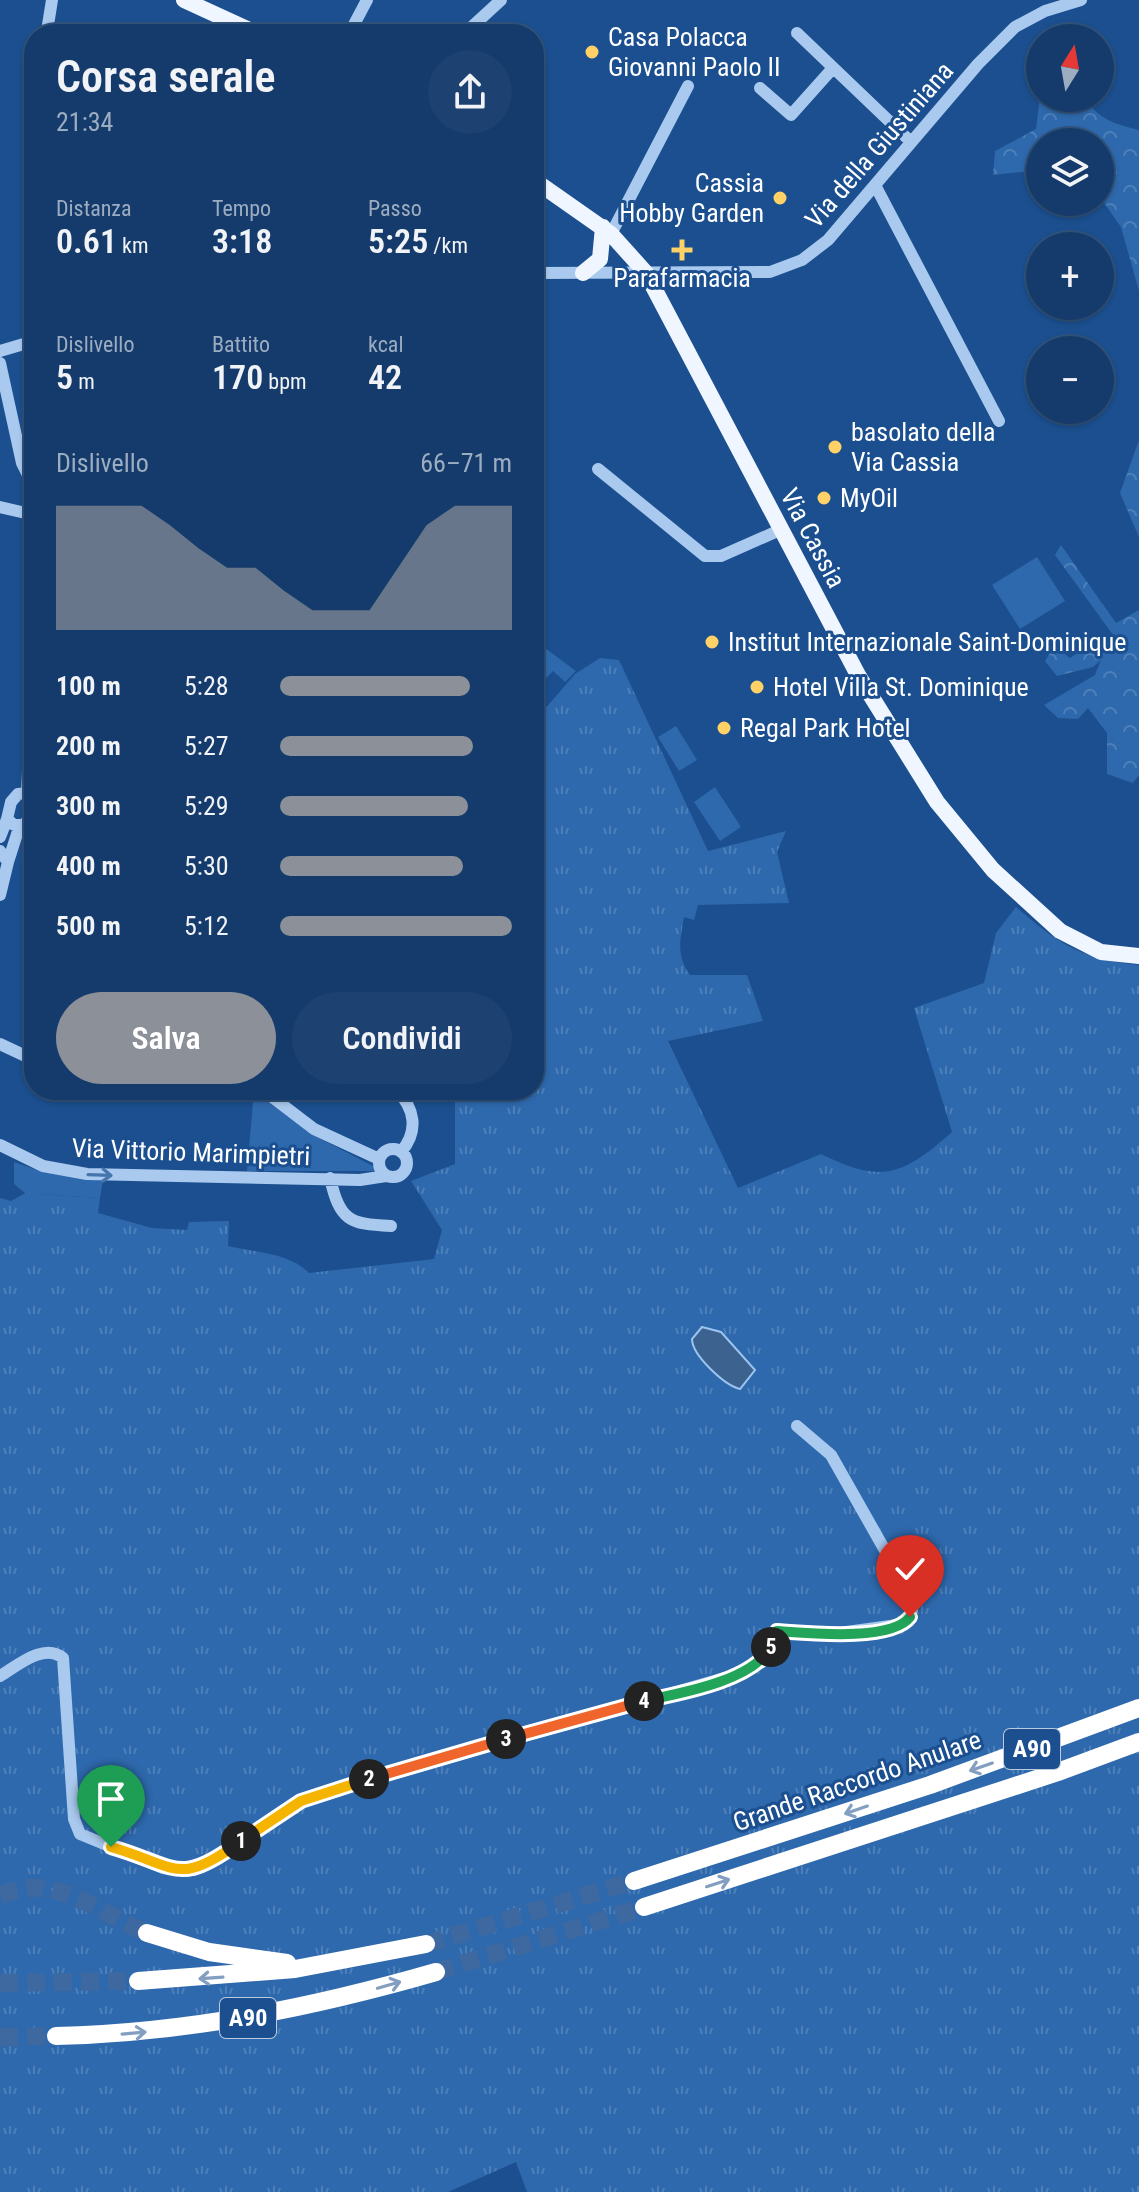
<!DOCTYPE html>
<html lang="it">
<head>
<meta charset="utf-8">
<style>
  body { margin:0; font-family:"Roboto Condensed",sans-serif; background:#1d4271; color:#f1f3f6; height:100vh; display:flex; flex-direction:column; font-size:30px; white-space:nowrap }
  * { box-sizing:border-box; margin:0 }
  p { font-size:26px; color:#9dadc1 }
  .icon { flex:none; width:44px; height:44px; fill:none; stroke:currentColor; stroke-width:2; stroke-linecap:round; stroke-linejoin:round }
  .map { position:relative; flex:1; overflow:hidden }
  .sheet { position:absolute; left:24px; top:24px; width:520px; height:1076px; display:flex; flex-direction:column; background:#143b6b; border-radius:32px; box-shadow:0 2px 6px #0004,0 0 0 2px #33557e }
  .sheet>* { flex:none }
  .needle { width:52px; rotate:11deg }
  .fabs { position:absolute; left:1026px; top:24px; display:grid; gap:16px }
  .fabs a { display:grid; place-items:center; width:88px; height:88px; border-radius:50%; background:#143b6b; box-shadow:0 2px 6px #0004,0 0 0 2px #33557e; font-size:40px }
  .pin { position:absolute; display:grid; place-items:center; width:68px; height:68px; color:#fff; margin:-82px -34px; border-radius:50% 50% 50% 0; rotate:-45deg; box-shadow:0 0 8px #0007 }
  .pin .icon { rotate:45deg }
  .km { position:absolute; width:40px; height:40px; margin:-20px; border-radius:50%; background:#222; color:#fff; font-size:22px; line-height:40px; text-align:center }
  .round { display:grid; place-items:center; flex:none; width:84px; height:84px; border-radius:42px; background:#1d4271 }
  .overview { display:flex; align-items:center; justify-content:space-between; height:136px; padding:0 32px }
  h1 { font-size:44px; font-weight:600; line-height:60px }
  .figures { display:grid; grid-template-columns:repeat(3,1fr); gap:12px; height:136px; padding:8px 32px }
  .figures div { display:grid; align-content:center }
  .figures b { font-size:34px; font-weight:600 }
  .figures small { font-size:22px; font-weight:400 }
  .figures p { font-size:22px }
  .chart { height:224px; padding:16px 32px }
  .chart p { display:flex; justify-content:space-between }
  .chart svg { width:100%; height:144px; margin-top:8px; fill:#8c9099; opacity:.7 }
  .action { display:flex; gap:16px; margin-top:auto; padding:16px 32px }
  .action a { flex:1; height:92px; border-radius:48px; background:#8c9099; color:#fff; font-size:32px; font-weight:600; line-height:92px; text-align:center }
  .action a+a { background:#1d4271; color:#f1f3f6 }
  ul { padding:0 32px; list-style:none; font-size:26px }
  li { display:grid; grid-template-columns:128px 96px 1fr; align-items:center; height:60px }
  li i { height:20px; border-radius:10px; background:#8c9099 }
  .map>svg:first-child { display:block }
  .grass { fill:#2e69ad }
  .forest { fill:url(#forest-crowns) }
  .park { fill:url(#park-tufts) }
  .water { fill:#3c6290; stroke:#9cc4f0; stroke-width:2 }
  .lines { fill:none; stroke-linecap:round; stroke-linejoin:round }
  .highway-tunnel { stroke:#3d69a0; stroke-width:18; stroke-dasharray:18 9; stroke-linecap:butt }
  .minor { stroke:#a9c9ee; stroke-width:12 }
  .major { stroke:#f0f6ff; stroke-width:16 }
  .highway { stroke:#fff; stroke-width:18 }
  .oneway { stroke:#4674ac }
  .oneway2 { stroke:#829ec1 }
  .split-1-casing { stroke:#fff; stroke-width:16 }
  .split-2-casing { stroke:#fff; stroke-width:16 }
  .split-3-casing { stroke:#fff; stroke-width:16 }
  .split-4-casing { stroke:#fff; stroke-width:16 }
  .split-5-casing { stroke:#fff; stroke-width:16 }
  .split-6-casing { stroke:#fff; stroke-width:16 }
  .split-1 { stroke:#f5b400; stroke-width:10 }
  .split-2 { stroke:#f5b400; stroke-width:10 }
  .split-3 { stroke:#f0652b; stroke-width:10 }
  .split-4 { stroke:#f0652b; stroke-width:10 }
  .split-5 { stroke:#22a559; stroke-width:10 }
  .split-6 { stroke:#22a559; stroke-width:10 }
  .poi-dot { fill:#ffd166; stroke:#1b4f8f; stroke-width:3 }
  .labels { text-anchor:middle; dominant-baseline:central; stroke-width:6; stroke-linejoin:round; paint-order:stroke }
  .shield { fill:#1b4f8f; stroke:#bbcadd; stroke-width:2 }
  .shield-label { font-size:24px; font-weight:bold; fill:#fff }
  .poi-label { font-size:26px; fill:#fff; stroke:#1b4f8f; text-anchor:start }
  .street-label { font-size:26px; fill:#fff; stroke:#1b4f8f }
</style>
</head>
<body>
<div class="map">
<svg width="1139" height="2192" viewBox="0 0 1139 2192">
  <defs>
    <pattern id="forest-crowns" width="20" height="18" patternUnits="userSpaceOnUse" patternTransform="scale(2)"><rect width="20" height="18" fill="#2e69ad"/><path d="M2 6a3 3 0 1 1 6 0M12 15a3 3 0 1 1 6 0" fill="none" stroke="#4d80b9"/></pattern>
    <pattern id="park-tufts" width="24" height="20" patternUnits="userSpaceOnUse" patternTransform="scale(2)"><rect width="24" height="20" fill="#2e69ad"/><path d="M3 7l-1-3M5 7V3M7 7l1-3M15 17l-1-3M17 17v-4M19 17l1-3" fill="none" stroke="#4d80b9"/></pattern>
  </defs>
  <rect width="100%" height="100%" fill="#1b4f8f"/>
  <path class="grass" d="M1037 557 1065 601 1020 629 992 585Z
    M534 640 576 671 565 682 553 671 534 690Z
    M676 726 697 760 679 771 658 737Z
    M715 787 741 827 720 841 694 802Z
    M254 1091 313 1135 375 1167V1171H247Z
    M14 1162 43 1172 103 1180 100 1198 25 1193 14 1184Z"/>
  <path class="forest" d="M1040 97 1086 98C1096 119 1118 125 1139 130V291L1121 227 1100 197V142H1040V170L993 175 995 151 1036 129Z
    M1139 440V537L1120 493Z
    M1061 545 1116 623 1139 610V775L1133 783 1107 774V733L1088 708 1078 719 1058 718 1044 705 1095 675 1101 660 1093 667 1057 676 1045 661 1054 646 1070 658 1095 642 1116 639 1055 555Z"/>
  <path class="park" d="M600 658 619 660 708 851 786 831 777 852 789 903 698 905 694 920 684 917C680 941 676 955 690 975H747L763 1021 668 1041 738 1188 821 1154C882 1184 902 1176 952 1132L914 1008 984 983 996 933 1016 907C1057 943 1083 960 1139 965V2192H527L516 2162 448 2192H0V1198L11 1201 25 1193 100 1198 98 1213 152 1228 187 1230 189 1222 229 1221 228 1246C254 1252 290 1253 309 1273L434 1259 442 1230 411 1181 455 1164V1090H534V714L538 717 575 674Z"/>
  <path class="water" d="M702 1327 721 1332 755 1370 740 1389C724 1385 692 1355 692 1339Z"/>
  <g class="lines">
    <path class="highway-tunnel" d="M0 1896C52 1869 101 1915 147 1933
      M426 1944 634 1881
      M436 1972 644 1907
      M0 1983 138 1981
      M0 2037 56 2036"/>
    <path class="minor" d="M48 25 52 0
      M797 33 911 142
      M349 34 367 0
      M464 34 501 0
      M760 88 791 115 833 68
      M875 185 999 421
      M611 234 688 86
      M534 273 770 272 802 260 828 240 978 64 1015 27 1045 11 1081 0
      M0 351 34 341
      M0 363 22 463 34 487
      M598 469 705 556H721L780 530
      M0 507 30 514
      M27 793 33 663 30 510 33 486
      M34 802 29 793 18 794 11 802 7 819 14 825H24L34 811
      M0 837 7 819
      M0 851 8 862 17 834 24 825
      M0 895 8 862
      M0 1044 34 1060
      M144 1090H167
      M263 1090 314 1129 379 1159
      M396 1090C415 1108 419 1131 401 1152
      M0 1145 43 1166 87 1174 360 1180 386 1176
      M379 1163a14 14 0 1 1 28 0a14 14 0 1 1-28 0Z
      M330 1178C340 1221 349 1224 391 1226
      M0 1676C17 1666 44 1642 63 1658L74 1819 80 1834 163 1868 187 1871 202 1867 280 1813 315 1796 735 1675 762 1662 777 1631 832 1634 905 1624 912 1610 911 1602 895 1568 831 1455 797 1426"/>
    <path class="major" d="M184 0 258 34
      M534 180 611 234 646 273 858 675 937 802 993 870 1060 931 1101 952 1139 956
      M583 273 600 259 603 227"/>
    <path class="highway" d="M634 1881 930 1785 1139 1708
      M644 1907 1058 1772 1139 1742
      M147 1933 209 1952 287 1963
      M138 1981 295 1969 426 1944
      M56 2036C186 2033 311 2008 436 1972"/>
  </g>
  <defs><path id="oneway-shaft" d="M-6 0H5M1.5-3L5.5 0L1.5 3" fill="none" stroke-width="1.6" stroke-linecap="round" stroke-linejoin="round" transform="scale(2)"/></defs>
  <use class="oneway" href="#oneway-shaft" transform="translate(100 1175) rotate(2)"/>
  <g class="oneway2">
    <use href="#oneway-shaft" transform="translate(981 1767) rotate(161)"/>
    <use href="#oneway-shaft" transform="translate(856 1810) rotate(161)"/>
    <use href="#oneway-shaft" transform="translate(718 1883) rotate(-18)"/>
    <use href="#oneway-shaft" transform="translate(211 1978) rotate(176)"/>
    <use href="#oneway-shaft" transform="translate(389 1985) rotate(-16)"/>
    <use href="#oneway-shaft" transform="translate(134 2033) rotate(-5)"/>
  </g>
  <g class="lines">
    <defs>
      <path id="split-1" d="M111 1847C177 1866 178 1888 241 1841"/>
      <path id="split-2" d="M241 1841 301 1801 369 1779"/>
      <path id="split-3" d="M369 1779 506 1739"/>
      <path id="split-4" d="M506 1739 644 1701"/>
      <path id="split-5" d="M644 1701C681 1693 752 1681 771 1647"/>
      <path id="split-6" d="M771 1647 777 1631C807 1633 891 1642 910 1617"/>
    </defs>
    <use href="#split-1" class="split-1-casing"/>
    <use href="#split-2" class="split-2-casing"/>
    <use href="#split-3" class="split-3-casing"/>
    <use href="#split-4" class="split-4-casing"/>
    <use href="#split-5" class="split-5-casing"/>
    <use href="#split-6" class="split-6-casing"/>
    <use href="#split-1" class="split-1"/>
    <use href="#split-2" class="split-2"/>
    <use href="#split-3" class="split-3"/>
    <use href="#split-4" class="split-4"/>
    <use href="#split-5" class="split-5"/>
    <use href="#split-6" class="split-6"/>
  </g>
  <g class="poi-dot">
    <circle cx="592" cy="52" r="8"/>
    <circle cx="780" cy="198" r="8"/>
    <path d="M678 238h8v8h8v8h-8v8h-8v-8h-8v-8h8z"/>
    <circle cx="835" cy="447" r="8"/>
    <circle cx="824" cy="498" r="8"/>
    <circle cx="712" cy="642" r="8"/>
    <circle cx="757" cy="687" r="8"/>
    <circle cx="724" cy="728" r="8"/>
  </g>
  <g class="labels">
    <g class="shield">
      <rect x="1004" y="1729" width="56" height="40" rx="6"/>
      <rect x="220" y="1998" width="56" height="40" rx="6"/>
    </g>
    <g class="shield-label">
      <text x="1032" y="1749">A90</text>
      <text x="248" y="2018">A90</text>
    </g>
    <g class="poi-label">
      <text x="608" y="37">Casa Polacca<tspan x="608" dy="30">Giovanni Paolo II</tspan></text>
      <text x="764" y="183" text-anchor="end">Cassia<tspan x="764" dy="30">Hobby Garden</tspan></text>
      <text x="682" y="278" text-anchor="middle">Parafarmacia</text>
      <text x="851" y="432">basolato della<tspan x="851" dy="30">Via Cassia</tspan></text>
      <text x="840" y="498">MyOil</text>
      <text x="728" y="642">Institut Internazionale Saint-Dominique</text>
      <text x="773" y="687">Hotel Villa St. Dominique</text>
      <text x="740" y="728">Regal Park Hotel</text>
    </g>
    <g class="street-label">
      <text transform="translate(879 145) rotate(-49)">Via della Giustiniana</text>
      <text transform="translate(813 538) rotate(62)">Via Cassia</text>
      <text transform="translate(191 1152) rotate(2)">Via Vittorio Marimpietri</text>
      <text transform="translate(857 1781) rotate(-19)">Grande Raccordo Anulare</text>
    </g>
  </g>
</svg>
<div class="fabs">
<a><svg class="needle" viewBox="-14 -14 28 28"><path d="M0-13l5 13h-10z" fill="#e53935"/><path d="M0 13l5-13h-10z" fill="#9dadc1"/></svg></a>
<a><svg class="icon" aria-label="layers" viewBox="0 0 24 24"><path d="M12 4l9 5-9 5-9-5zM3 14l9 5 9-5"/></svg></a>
<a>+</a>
<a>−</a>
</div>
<div class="pin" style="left:111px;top:1847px;background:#1e9e55"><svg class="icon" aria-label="arrive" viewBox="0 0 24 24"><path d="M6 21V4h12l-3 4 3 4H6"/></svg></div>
<div class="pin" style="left:910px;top:1617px;background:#d93025"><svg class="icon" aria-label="check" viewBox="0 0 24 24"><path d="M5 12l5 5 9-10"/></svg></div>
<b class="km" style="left:241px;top:1841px">1</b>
<b class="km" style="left:369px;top:1779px">2</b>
<b class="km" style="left:506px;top:1739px">3</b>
<b class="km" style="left:644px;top:1701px">4</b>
<b class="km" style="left:771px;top:1647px">5</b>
<section class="sheet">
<div class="overview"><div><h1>Corsa serale</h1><p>21:34</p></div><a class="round"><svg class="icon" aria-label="share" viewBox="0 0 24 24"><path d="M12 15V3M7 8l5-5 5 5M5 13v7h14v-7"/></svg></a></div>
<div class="figures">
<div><p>Distanza</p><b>0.61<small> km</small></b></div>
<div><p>Tempo</p><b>3:18</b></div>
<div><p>Passo</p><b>5:25<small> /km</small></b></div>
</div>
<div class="figures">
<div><p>Dislivello</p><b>5<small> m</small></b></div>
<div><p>Battito</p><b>170<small> bpm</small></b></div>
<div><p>kcal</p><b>42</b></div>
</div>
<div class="chart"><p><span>Dislivello</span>66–71 m</p>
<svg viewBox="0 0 160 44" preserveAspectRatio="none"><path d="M0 44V6L10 6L20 6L30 6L40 12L50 19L60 25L70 25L80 32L90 38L100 38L110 38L120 25L130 12L140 6L150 6L160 6V44z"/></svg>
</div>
<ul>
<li><b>100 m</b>5:28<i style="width:82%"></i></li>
<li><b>200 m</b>5:27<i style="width:83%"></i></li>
<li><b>300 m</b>5:29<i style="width:81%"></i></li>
<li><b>400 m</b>5:30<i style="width:79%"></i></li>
<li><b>500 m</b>5:12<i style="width:100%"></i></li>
</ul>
<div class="action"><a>Salva</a><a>Condividi</a></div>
</section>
</div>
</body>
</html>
